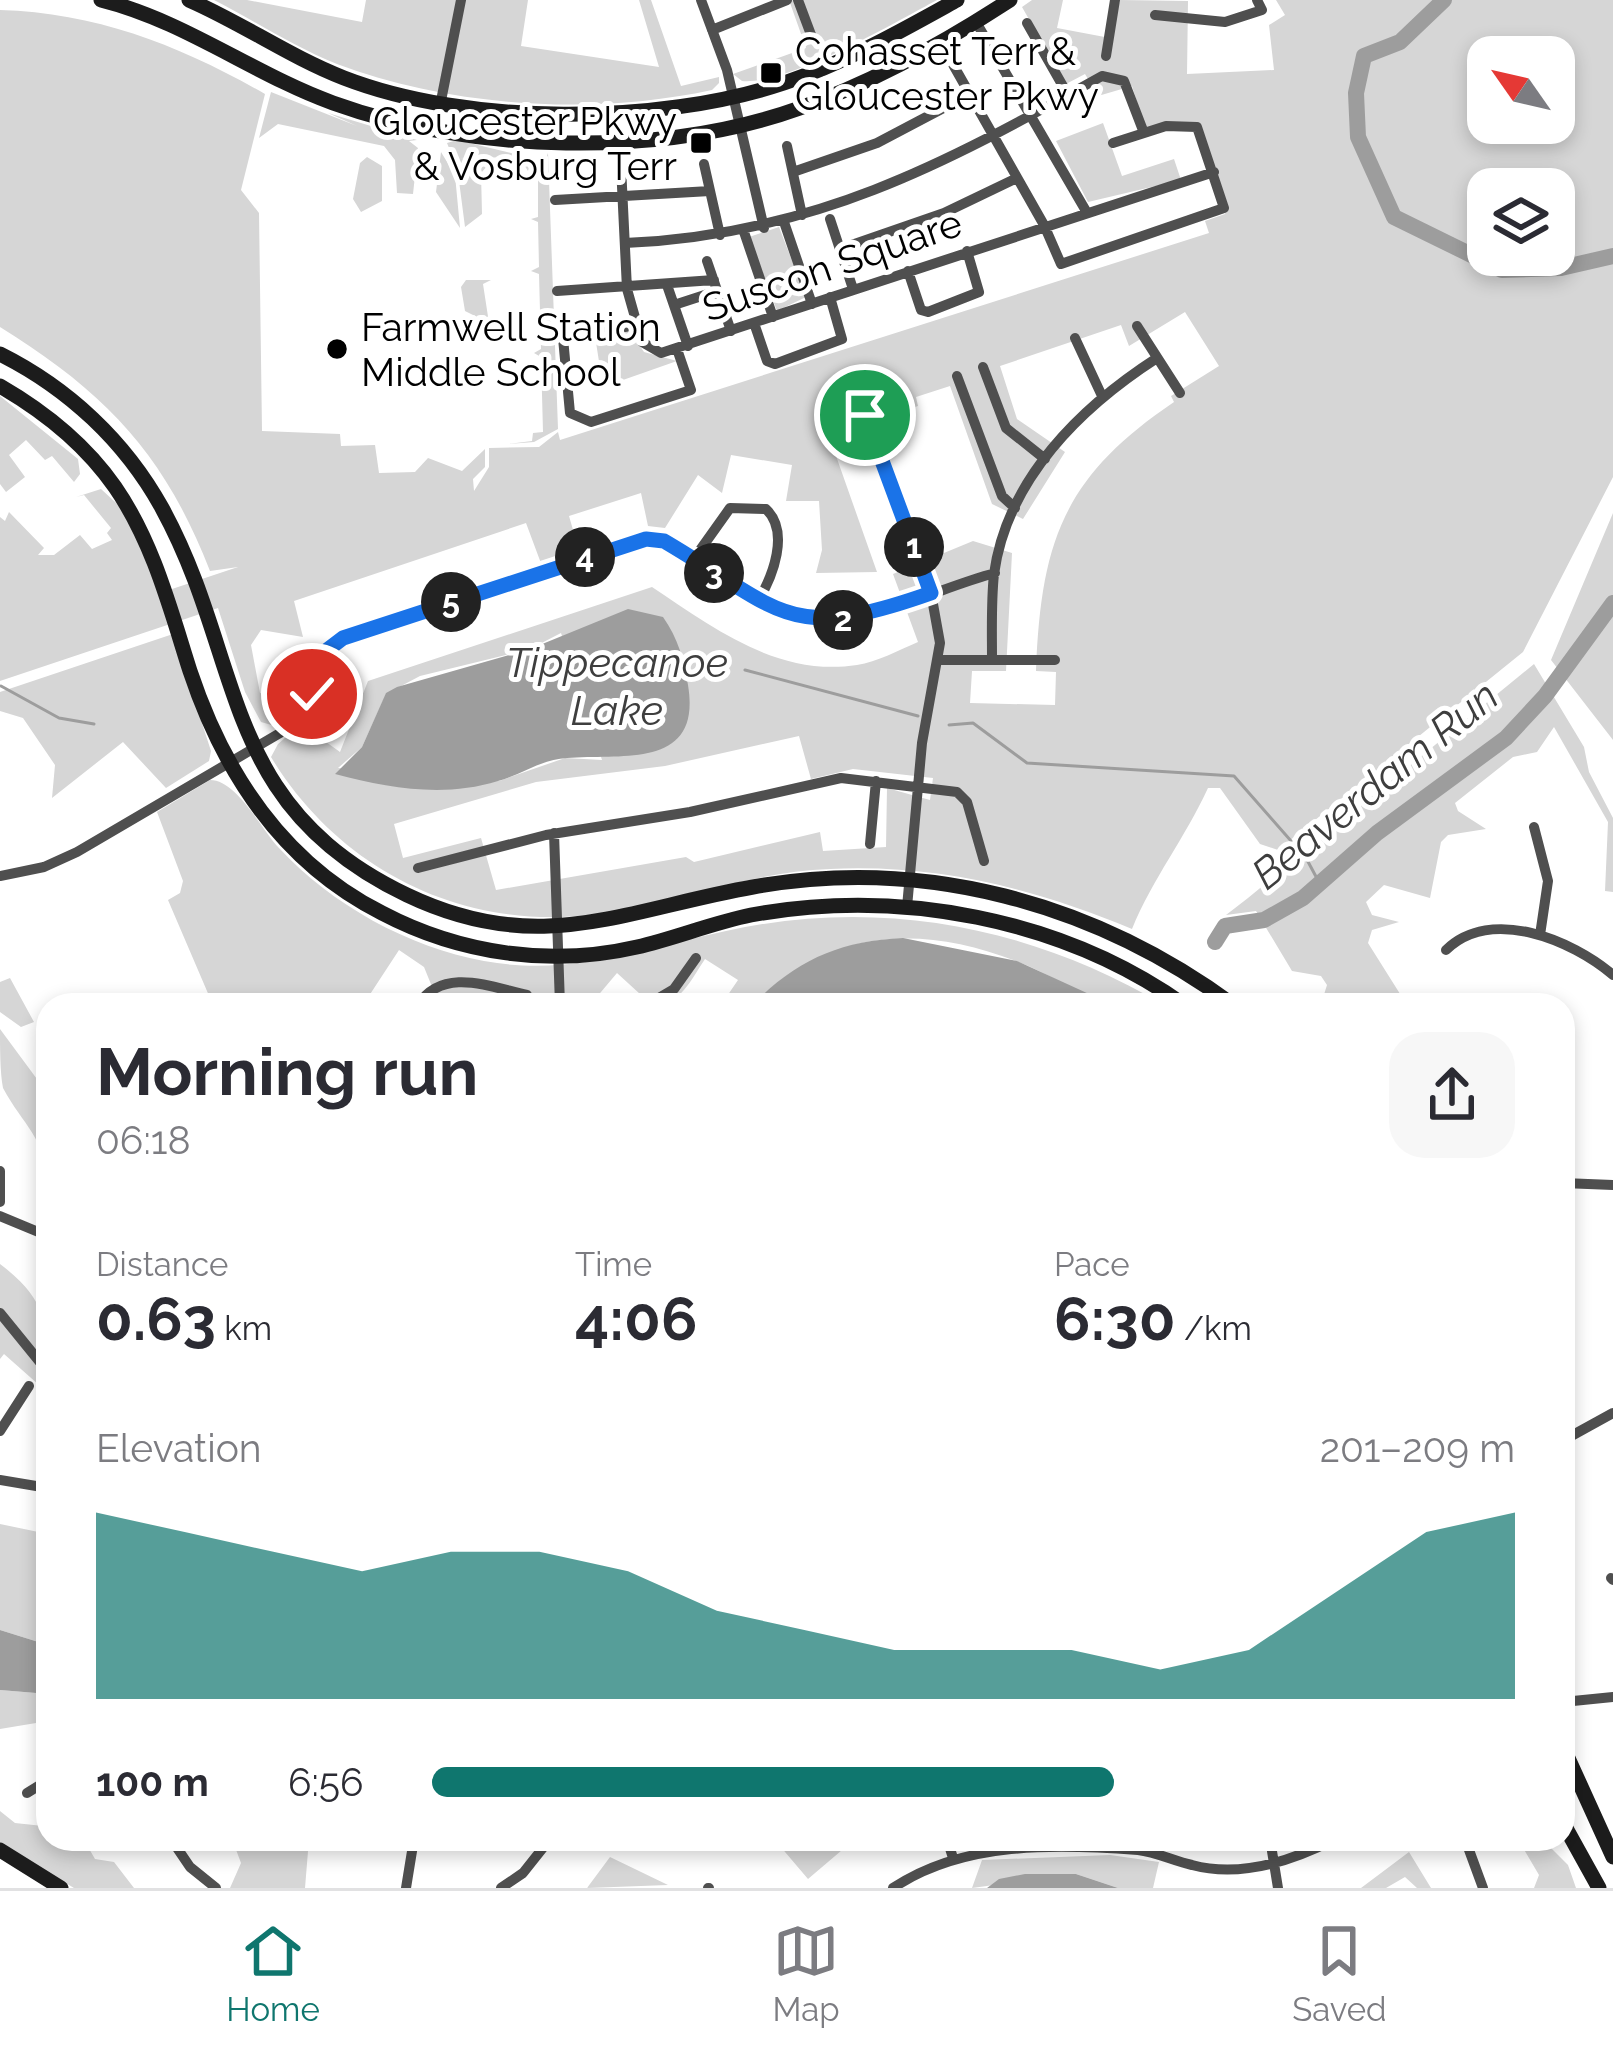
<!DOCTYPE html>
<html lang="en">
<head>
<meta charset="utf-8">
<style>
  body { margin:0; font-family:Raleway,sans-serif; background:#f7f7f7; color:#2b2b33; height:100vh; display:flex; flex-direction:column; font-size:45px; white-space:nowrap }
  * { box-sizing:border-box; margin:0 }
  p { font-size:39px; color:#7c7c81 }
  .icon { flex:none; width:66px; height:66px; fill:none; stroke:currentColor; stroke-width:2; stroke-linecap:round; stroke-linejoin:round }
  .map { position:relative; flex:1; overflow:hidden }
  .panel { position:absolute; left:36px; top:993px; width:1539px; height:858px; display:flex; flex-direction:column; background:#fff; border-radius:36px; box-shadow:0 6px 18px #0003 }
  .panel>* { flex:none }
  .needle { width:78px; rotate:304deg }
  .controls { position:absolute; left:1467px; top:36px; display:grid; gap:24px }
  .controls a { display:grid; place-items:center; width:108px; height:108px; border-radius:24px; background:#fff; box-shadow:0 6px 18px #0003; font-size:60px }
  .pin { position:absolute; display:grid; place-items:center; width:102px; height:102px; color:#fff; margin:-51px; border:6px solid #fff; border-radius:50%; box-shadow:0 3px 12px #0007 }
  .km { position:absolute; width:60px; height:60px; margin:-30px; border-radius:50%; background:#222; color:#fff; font-size:33px; line-height:60px; text-align:center }
  .round { display:grid; place-items:center; flex:none; width:126px; height:126px; border-radius:36px; background:#f7f7f7 }
  .headline { display:flex; align-items:center; justify-content:space-between; height:204px; padding:0 60px }
  h1 { font-size:66px; font-weight:700; line-height:90px }
  .metrics { display:grid; grid-template-columns:repeat(3,1fr); gap:18px; height:204px; padding:12px 60px }
  .metrics div { display:grid; align-content:center }
  .metrics b { font-size:60px; font-weight:700 }
  .metrics small { font-size:33px; font-weight:400 }
  .metrics p { font-size:33px }
  .chart { height:336px; padding:24px 60px }
  .chart p { display:flex; justify-content:space-between }
  .chart svg { width:100%; height:216px; margin-top:12px; fill:#0f766e; opacity:.7 }
  ul { padding:0 60px; list-style:none; font-size:39px }
  li { display:grid; grid-template-columns:192px 144px 1fr; align-items:center; height:90px }
  li i { height:30px; border-radius:15px; background:#0f766e }
  .tabs { display:flex; justify-content:space-around; align-items:center; height:168px; border-top:3px solid #e1e1e2; background:#fff; font-size:33px; color:#7c7c81 }
  .tabs a { display:grid; justify-items:center; gap:6px }
  .tabs .current { color:#0f766e }
  .map>svg:first-child { display:block }
  .green { fill:#d6d6d6; fill-rule:evenodd }
  .water { fill:#9d9d9d }
  .lines { fill:none; stroke-linecap:round; stroke-linejoin:round }
  .stream { stroke:#9d9d9d; stroke-width:3 }
  .river { stroke:#9d9d9d; stroke-width:16 }
  .minor { stroke:#4f4f4f; stroke-width:10 }
  .secondary { stroke:#1c1c1c; stroke-width:15 }
  .route-casing { stroke:#fff; stroke-width:24 }
  .route { stroke:#1a73e8; stroke-width:15 }
  .poi-dot { fill:#000; stroke:#fff; stroke-width:4.5 }
  .labels { text-anchor:middle; dominant-baseline:central; stroke-width:10; stroke-linejoin:round; paint-order:stroke }
  .poi-label { font-size:39px; fill:#000; stroke:#fff; text-anchor:start }
  .street-label { font-size:39px; fill:#000; stroke:#fff }
  .water-label { font-size:42px; font-style:italic; fill:#3e3e3e; stroke:#fff }
</style>
</head>
<body>
<div class="map">
<svg width="1613" height="1888" viewBox="0 0 1613 1888">
  <rect width="100%" height="100%" fill="#fff"/>
  <path class="green" d="M214 0H247L362 22 366 0H528L521 46 659 67 639 0H651L681 86 719 77V83L712 90C592 116 452 107 337 64 294 47 255 21 214 0Z
    M789 0H937C894 23 788 85 742 81L733 74 806 48Z
    M1032 0H1063L1057 28 1110 38 1120 0 1188 1 1187 74 1274 70 1269 25 1285 15 1276 0H1613V477L1523 652 1278 850 1260 844 1220 788H1208C1185 838 1153 878 1132 929 1034 888 937 864 830 869 749 872 676 903 597 914 465 932 340 871 271 757L278 744 301 724 340 752 368 681 652 587C714 628 777 677 857 665 877 662 899 650 918 642L893 574 973 541 1012 553 1006 671H972L970 703 1055 705 1056 672 1036 671C1041 542 1063 477 1174 402L1171 396 1219 366 1185 312 1129 346 1121 325 1000 366 1017 419 1065 452 1023 519 992 504 950 386 916 397 918 406 829 436 877 572 816 573 822 550 819 501H786L792 465 731 455 722 493 698 475 665 528 648 526 641 493 569 516 580 554 542 566 526 523 294 601 303 637 261 630 251 645 260 693 294 700 287 720 275 726 261 722 245 692 218 608 0 681V517L5 521 9 512 44 548 38 555H54L80 535 92 549 112 540 107 533 111 528 84 495 76 497 101 489 126 512 160 593 238 567 210 571C164 453 106 393 0 327V10C98 13 181 46 265 94L241 190 259 213 262 431 340 434 341 446 375 445 379 473 415 472 428 458 462 471 485 449V467L473 479 474 491 489 467V448L539 447 558 432 560 440 1209 233 1205 221 1225 214 1228 206 1202 129 1145 128 1132 86 1098 96 1085 74 1066 84 1022 7ZM1488 57H1554V123H1488ZM1488 189H1554V255H1488ZM561 633 602 760 565 758 499 781 338 768 362 747 386 694 420 676 530 649ZM799 736 811 779 853 769 933 778 930 800 887 788 886 847 823 851 820 832 694 862 686 857 496 890 481 838 403 858 394 824 536 782 665 766Z
    M271 92 357 126 328 113 417 140 409 141 418 148 413 194 397 193 395 160 384 146 278 124 259 138Z
    M1103 123 1122 176 1174 159 1181 180 1088 202 1056 141Z
    M457 140 528 157 460 158 531 163 528 171 523 163 489 164 481 173 482 214 465 227 458 173 446 153H451L447 143Z
    M441 152 455 175 460 228 436 192Z
    M548 153 558 429 534 442 507 444 532 441 533 433 543 432 541 357 534 353 541 349 539 274 531 271 539 267 538 222 531 219 538 217V179Z
    M367 157 382 166V201L361 212 353 199 360 163Z
    M779 227 806 297 777 311 749 237Z
    M466 280H491L483 284 489 323 465 311 461 287Z
    M630 331 644 352 677 361 603 387 595 336Z
    M0 396 78 459 80 474 74 482 52 456 45 460 26 440 9 455 25 477 6 492 0 484Z
    M1613 513V740L1551 660Z
    M173 634 211 751 209 761 166 788 123 742 52 798 55 765 23 718 0 711V692Z
    M1534 664 1584 747 1589 772 1613 818V892L1605 891 1608 822 1554 727 1537 752 1513 757 1455 803 1458 811 1486 829 1448 835 1441 842 1430 898 1384 885 1366 902 1372 915 1399 922 1372 930 1368 943 1407 1005 1322 1001 1327 985 1321 976 1292 971 1256 911 1226 915 1248 898Z
    M210 780C237 780 261 829 279 848 332 905 408 947 484 961 571 977 642 949 726 931 879 897 1030 926 1164 1005 1149 1005 1132 1008 1117 1005 1084 999 1049 973 1016 961 918 923 827 930 752 1005H721L738 980 705 959C690 981 681 1005 652 1005L617 973 590 1005 439 1004 424 967 399 950 363 1005H213L168 900 180 893 183 881 157 812Z
    M10 978 34 1022 21 1027 0 1012V982Z
    M0 1029 48 1094V1184C44 1135 24 1127 3 1088 0 1073 0 1046 0 1029Z
    M0 1264C53 1304 48 1332 48 1393L4 1354 0 1359Z
    M0 1524 48 1534V1645L0 1630Z
    M0 1690 48 1694V1721L0 1729Z
    M0 1811 15 1823 43 1826 48 1839 84 1840 95 1859 114 1862 134 1888H74L0 1843Z
    M232 1839H309L305 1888H230L241 1863Z
    M774 1839H855L808 1879Z
    M1544 1841 1568 1865 1576 1888H1534L1539 1875 1522 1846Z
    M1409 1852 1431 1888H1417L1405 1877 1386 1888H1361Z
    M1110 1855 1159 1862 1153 1888H1118L1076 1874 972 1888 982 1860Z
    M610 1857 668 1885 587 1888Z"/>
  <path class="water" d="M628 609 663 617C678 638 684 660 688 685 702 769 624 754 567 758 542 759 521 775 498 781 443 798 389 788 335 774L362 747 386 693 397 687 530 649Z
    M903 938 1017 961 1113 1005H752C797 960 839 941 903 938Z
    M0 1630 48 1645V1694L0 1690Z
    M1025 1874H1076L1118 1888H987L999 1879Z"/>
  <g class="lines">
    <path class="stream" d="M745 670 918 716
      M1 686 59 718 94 724
      M949 725 973 723 1027 763 1234 776 1306 858 1320 884"/>
    <path class="river" d="M1444 0 1400 42 1364 56 1356 93 1358 137 1394 217 1502 270 1561 268 1613 256
      M1215 942 1225 926 1264 920 1303 898 1377 833 1506 738 1545 696 1613 603"/>
    <path class="minor" d="M701 0 727 70 764 228
      M798 0 813 40
      M1155 15 1225 22 1262 10 1257 0
      M976 22 1086 211
      M1027 23 1068 95
      M712 30 787 0
      M1106 56 1115 0
      M951 61 1044 225 1061 264 1224 208 1197 127 1166 126 1113 143
      M435 131 461 0
      M787 146 802 215
      M704 164 720 235
      M621 166 627 289 642 342 661 353 1214 172
      M793 172 877 143 970 94
      M555 200 710 191
      M830 219 853 289
      M784 222 812 304
      M744 232 773 317
      M625 243C812 235 943 165 1102 76L1124 81 1144 133
      M840 249 944 213 1017 178
      M707 261 731 331
      M908 271 921 310 928 312 979 292 967 251
      M667 285 688 346
      M557 291 714 280
      M674 305 717 291
      M754 323 767 361 775 364 842 339 830 297
      M636 325 563 338 570 413 591 422 691 390 677 349
      M1137 326 1180 393
      M1075 338 1102 396
      M983 367 1006 428 1045 459
      M957 376 1002 496 1015 508
      M865 412 931 593 940 643 922 743 907 907
      M693 560 730 508 766 509C790 532 773 576 758 601
      M992 658C992 631 991 602 994 574 1007 479 1081 407 1157 358
      M939 660H1055
      M1534 827 1548 881 1540 935
      M554 833 560 1005
      M870 844 876 781
      M418 868 546 835 690 812 841 778 957 792 967 802 984 861
      M0 876 44 867 77 852 280 733C327 699 298 672 331 643L577 559 656 539C693 551 726 584 760 603 838 646 919 593 995 573
      M1446 950C1491 906 1572 940 1613 975
      M418 1005C443 966 490 987 527 995
      M647 1005 674 989 696 958
      M0 1171V1202
      M1563 1183 1613 1185
      M0 1216 48 1236
      M0 1313 48 1372
      M0 1431 29 1386
      M1573 1435 1613 1413
      M0 1480 48 1488
      M1611 1578 1613 1580
      M1563 1702 1613 1697
      M27 1793 48 1780
      M171 1839 190 1867 216 1888
      M947 1839 953 1858
      M1270 1839 1278 1888
      M1465 1839 1483 1888
      M406 1888 414 1839
      M501 1888 523 1873 550 1839
      M708 1888H709
      M893 1888C963 1841 1056 1844 1138 1850 1156 1852 1174 1861 1192 1865 1240 1878 1292 1861 1335 1839"/>
    <path class="secondary" d="M101 0C185 21 253 74 333 103 471 153 661 158 800 108 874 82 944 43 1010 0
      M189 0C242 23 290 57 344 78 468 126 658 125 784 83 845 63 901 31 957 0
      M0 354C68 388 125 441 162 508 246 661 217 804 407 895 539 958 623 910 753 887 924 856 1094 903 1233 1005
      M0 386C45 412 85 444 115 487 153 542 170 608 190 671 224 773 283 863 382 913 460 954 551 967 637 947 676 938 712 923 751 915 899 888 1061 918 1184 1005
      M1563 1747 1613 1857
      M1563 1823 1599 1888
      M0 1850 61 1888"/>
  </g>
  <g class="lines">
    <defs>
      <path id="route" d="M312 694 318 657 343 638 646 539 664 541C783 611 787 644 931 593L865 415"/>
    </defs>
    <use href="#route" class="route-casing"/>
    <use href="#route" class="route"/>
  </g>
  <g class="poi-dot">
    <rect x="759" y="61" width="24" height="24" rx="6"/>
    <rect x="689" y="131" width="24" height="24" rx="6"/>
    <circle cx="337" cy="349" r="12"/>
  </g>
  <g class="labels">
    <g class="poi-label">
      <text x="795" y="51">Cohasset Terr &amp;<tspan x="795" dy="45">Gloucester Pkwy</tspan></text>
      <text x="677" y="121" text-anchor="end">Gloucester Pkwy<tspan x="677" dy="45">&amp; Vosburg Terr</tspan></text>
      <text x="361" y="327">Farmwell Station<tspan x="361" dy="45">Middle School</tspan></text>
    </g>
    <g class="street-label">
      <text transform="translate(832 265) rotate(-19)">Suscon Square</text>
    </g>
    <g class="water-label">
      <text x="617" y="662">Tippecanoe<tspan x="617" dy="48">Lake</tspan></text>
      <text transform="translate(1375 785) rotate(-39)">Beaverdam Run</text>
    </g>
  </g>
</svg>
<div class="controls">
<a><svg class="needle" viewBox="-14 -14 28 28"><path d="M0-13l5 13h-10z" fill="#e53935"/><path d="M0 13l5-13h-10z" fill="#7c7c81"/></svg></a>
<a><svg class="icon" aria-label="layers" viewBox="0 0 24 24"><path d="M12 4l9 5-9 5-9-5zM3 14l9 5 9-5"/></svg></a>
</div>
<div class="pin" style="left:865px;top:415px;background:#1e9e55"><svg class="icon" aria-label="arrive" viewBox="0 0 24 24"><path d="M6 21V4h12l-3 4 3 4H6"/></svg></div>
<div class="pin" style="left:312px;top:694px;background:#d93025"><svg class="icon" aria-label="check" viewBox="0 0 24 24"><path d="M5 12l5 5 9-10"/></svg></div>
<b class="km" style="left:914px;top:547px">1</b>
<b class="km" style="left:843px;top:620px">2</b>
<b class="km" style="left:714px;top:573px">3</b>
<b class="km" style="left:585px;top:557px">4</b>
<b class="km" style="left:451px;top:602px">5</b>
<section class="panel">
<div class="headline"><div><h1>Morning run</h1><p>06:18</p></div><a class="round"><svg class="icon" aria-label="share" viewBox="0 0 24 24"><path d="M12 15V3M7 8l5-5 5 5M5 13v7h14v-7"/></svg></a></div>
<div class="metrics">
<div><p>Distance</p><b>0.63<small> km</small></b></div>
<div><p>Time</p><b>4:06</b></div>
<div><p>Pace</p><b>6:30<small> /km</small></b></div>
</div>
<div class="chart"><p><span>Elevation</span>201–209 m</p>
<svg viewBox="0 0 160 44" preserveAspectRatio="none"><path d="M0 44V6L10 10L20 14L30 18L40 14L50 14L60 18L70 26L80 30L90 34L100 34L110 34L120 38L130 34L140 22L150 10L160 6V44z"/></svg>
</div>
<ul>
<li><b>100 m</b>6:56<i style="width:63%"></i></li>
</ul>
</section>
</div>
<nav class="tabs">
<a class="current"><svg class="icon" aria-label="home" viewBox="0 0 24 24"><path d="M3 11l9-7 9 7M6 9v11h12V9"/></svg>Home</a>
<a><svg class="icon" aria-label="map" viewBox="0 0 24 24"><path d="M3 6l6-2 6 2 6-2v14l-6 2-6-2-6 2zM9 4v14M15 6v14"/></svg>Map</a>
<a><svg class="icon" aria-label="saved" viewBox="0 0 24 24"><path d="M7 4h10v16l-5-4-5 4z"/></svg>Saved</a>
</nav>
</body>
</html>
